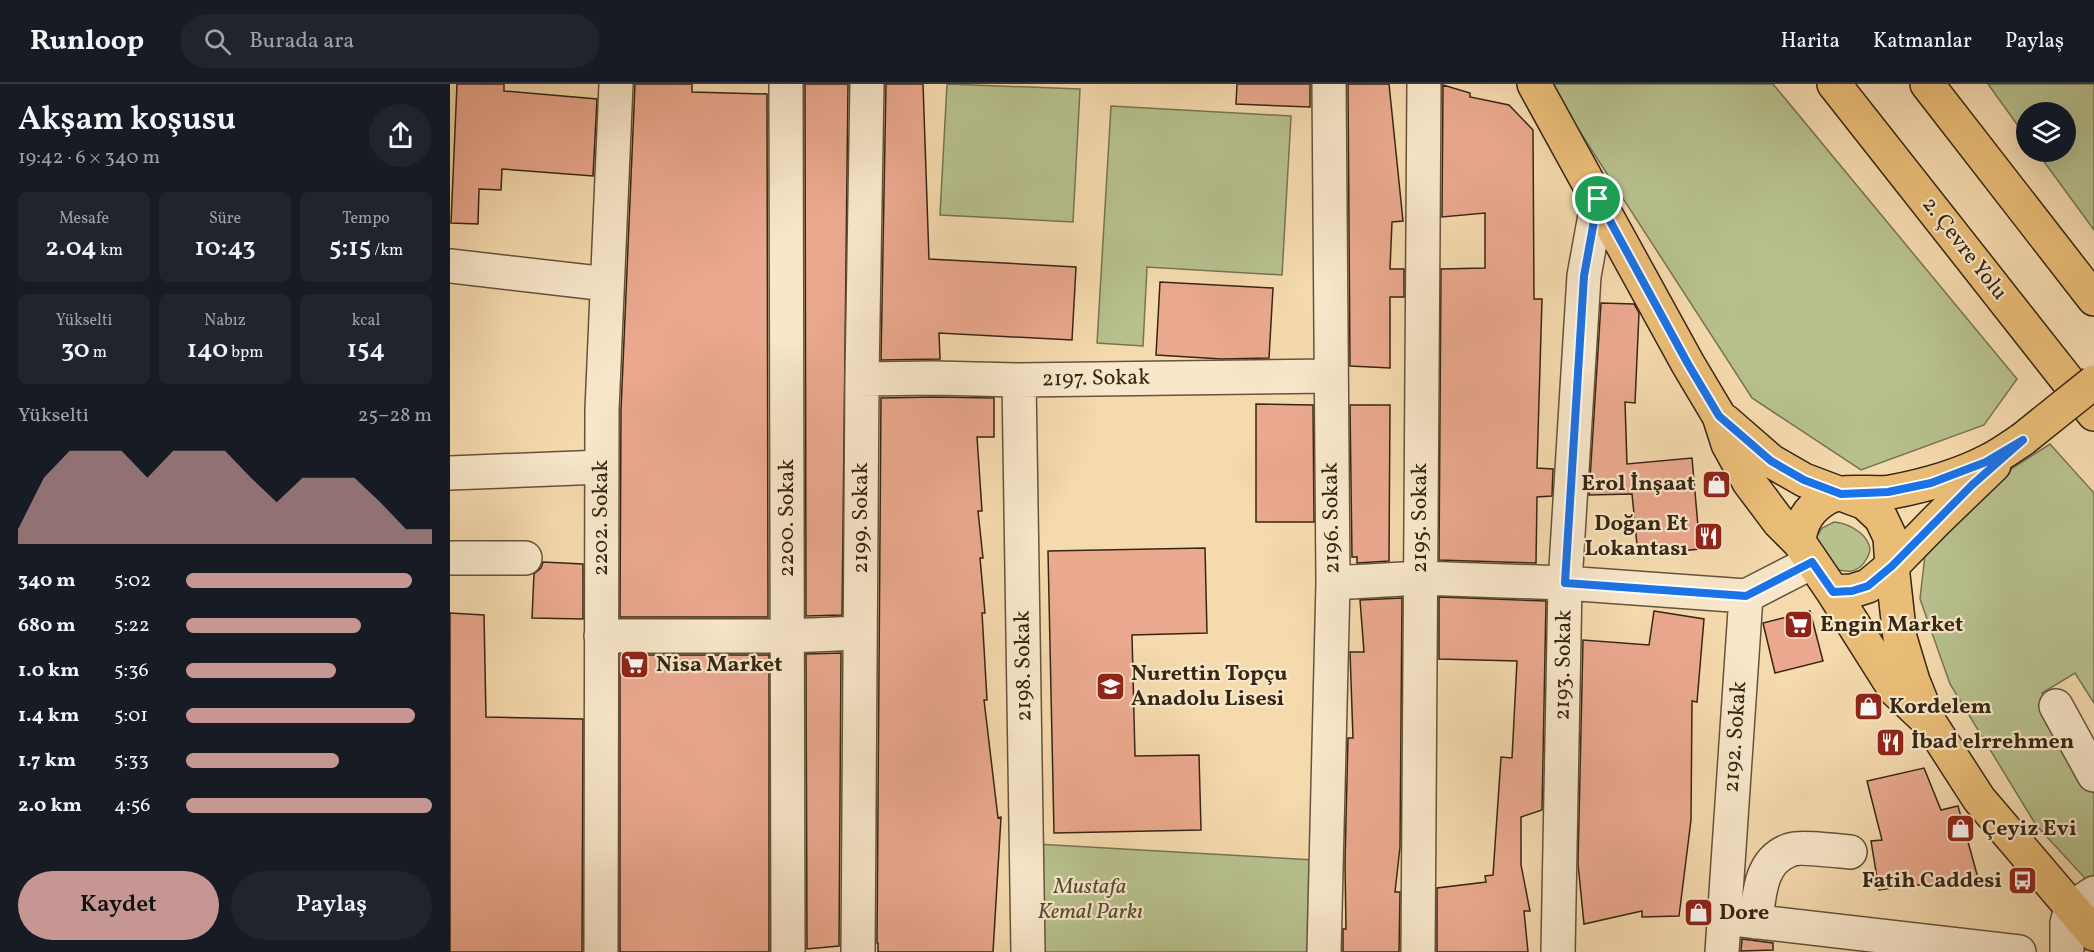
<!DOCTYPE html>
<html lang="tr">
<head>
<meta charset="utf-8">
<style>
  body { margin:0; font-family:Vollkorn,serif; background:#20242c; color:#f1f3f6; height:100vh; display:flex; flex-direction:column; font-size:22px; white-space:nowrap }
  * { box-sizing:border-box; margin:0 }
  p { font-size:20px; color:#9ea1a6 }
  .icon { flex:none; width:33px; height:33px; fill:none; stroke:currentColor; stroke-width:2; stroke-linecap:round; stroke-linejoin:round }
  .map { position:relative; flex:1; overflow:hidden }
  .panel { display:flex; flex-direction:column; background:#171b24; width:450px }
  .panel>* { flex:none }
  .fabs { position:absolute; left:1566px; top:18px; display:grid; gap:12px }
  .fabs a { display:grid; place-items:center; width:60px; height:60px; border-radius:50%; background:#171b24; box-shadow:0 6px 24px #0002; font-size:30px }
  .pin { position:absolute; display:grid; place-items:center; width:51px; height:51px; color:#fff; margin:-26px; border:3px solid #fff; border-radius:50%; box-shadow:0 2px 6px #0007 }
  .round { display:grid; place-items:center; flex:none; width:63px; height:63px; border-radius:32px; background:#20242c }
  .summary { display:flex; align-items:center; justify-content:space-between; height:102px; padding:0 18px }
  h1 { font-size:33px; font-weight:600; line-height:45px }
  .stats { display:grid; grid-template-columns:repeat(3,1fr); gap:9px; height:102px; padding:6px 18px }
  .stats div { display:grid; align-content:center; border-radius:9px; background:#20242c; text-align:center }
  .stats b { font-size:26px; font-weight:600 }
  .stats small { font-size:16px; font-weight:400 }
  .stats p { font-size:16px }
  .chart { height:168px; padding:12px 18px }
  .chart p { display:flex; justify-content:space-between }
  .chart svg { width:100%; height:108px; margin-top:6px; fill:#c59692; opacity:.7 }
  .button { display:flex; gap:12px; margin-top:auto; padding:12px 18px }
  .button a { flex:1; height:69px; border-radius:36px; background:#c59692; color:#111; font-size:24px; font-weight:600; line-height:69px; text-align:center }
  .button a+a { background:#20242c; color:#f1f3f6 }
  ul { padding:0 18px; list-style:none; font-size:20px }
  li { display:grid; grid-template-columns:96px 72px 1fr; align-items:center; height:45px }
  li i { height:15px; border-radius:8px; background:#c59692 }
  header { display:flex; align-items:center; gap:36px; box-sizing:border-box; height:84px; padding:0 30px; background:#171b24; border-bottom:2px solid #363941 }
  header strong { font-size:28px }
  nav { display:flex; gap:33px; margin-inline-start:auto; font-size:21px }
  .search { width:420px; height:54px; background:#20242c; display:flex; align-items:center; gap:15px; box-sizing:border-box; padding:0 21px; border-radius:33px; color:#9ea1a6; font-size:22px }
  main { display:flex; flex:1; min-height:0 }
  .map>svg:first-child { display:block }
  .green { fill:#b7c18e; stroke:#767451; stroke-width:1.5 }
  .building { fill:#eba98f; stroke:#362614; stroke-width:1.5 }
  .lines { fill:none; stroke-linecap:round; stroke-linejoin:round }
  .minor-casing { stroke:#66533a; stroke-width:36 }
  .major-casing { stroke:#362614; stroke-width:36 }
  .highway-casing { stroke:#362614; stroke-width:36 }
  .minor { stroke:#f8e7ca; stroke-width:33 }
  .major { stroke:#eabd77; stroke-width:33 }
  .highway { stroke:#eabd77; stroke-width:33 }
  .major-bridge-casing { stroke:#362614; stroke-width:36; stroke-linecap:butt }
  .major-bridge { stroke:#eabd77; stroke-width:33 }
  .route-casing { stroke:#fff; stroke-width:12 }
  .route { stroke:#1a73e8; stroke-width:8 }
  .labels { text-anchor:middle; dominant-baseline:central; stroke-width:4.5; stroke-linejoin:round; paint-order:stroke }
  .street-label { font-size:22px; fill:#362614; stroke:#f8e7ca }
  .poi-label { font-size:22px; font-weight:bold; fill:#362614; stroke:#f8e7ca; text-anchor:start }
  .park-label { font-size:22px; font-style:italic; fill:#564d32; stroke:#f8e7ca }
</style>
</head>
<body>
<header>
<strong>Runloop</strong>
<div class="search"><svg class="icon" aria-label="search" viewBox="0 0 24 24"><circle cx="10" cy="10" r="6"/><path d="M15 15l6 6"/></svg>Burada ara</div>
<nav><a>Harita</a><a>Katmanlar</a><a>Paylaş</a></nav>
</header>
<main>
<section class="panel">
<div class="summary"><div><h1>Akşam koşusu</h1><p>19:42 · 6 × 340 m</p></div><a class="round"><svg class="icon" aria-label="share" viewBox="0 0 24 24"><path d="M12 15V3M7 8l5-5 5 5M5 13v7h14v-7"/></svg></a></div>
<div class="stats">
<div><p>Mesafe</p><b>2.04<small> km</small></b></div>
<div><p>Süre</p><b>10:43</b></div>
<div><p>Tempo</p><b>5:15<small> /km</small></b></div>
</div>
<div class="stats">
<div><p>Yükselti</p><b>30<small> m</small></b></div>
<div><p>Nabız</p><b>140<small> bpm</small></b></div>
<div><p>kcal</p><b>154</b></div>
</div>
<div class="chart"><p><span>Yükselti</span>25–28 m</p>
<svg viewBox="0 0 160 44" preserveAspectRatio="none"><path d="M0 44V38L10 17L20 6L30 6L40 6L50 17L60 6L70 6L80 6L90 17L100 27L110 17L120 17L130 17L140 27L150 38L160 38V44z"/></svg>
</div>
<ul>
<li><b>340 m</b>5:02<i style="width:92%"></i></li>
<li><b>680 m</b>5:22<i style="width:71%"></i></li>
<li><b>1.0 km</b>5:36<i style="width:61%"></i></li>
<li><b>1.4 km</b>5:01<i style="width:93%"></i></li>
<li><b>1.7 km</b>5:33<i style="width:62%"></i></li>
<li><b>2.0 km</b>4:56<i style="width:100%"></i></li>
</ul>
<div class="button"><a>Kaydet</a><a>Paylaş</a></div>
</section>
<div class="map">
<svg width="1644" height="868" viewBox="0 0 1644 868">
  <rect width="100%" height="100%" fill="#f5daae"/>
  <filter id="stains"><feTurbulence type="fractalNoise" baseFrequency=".00333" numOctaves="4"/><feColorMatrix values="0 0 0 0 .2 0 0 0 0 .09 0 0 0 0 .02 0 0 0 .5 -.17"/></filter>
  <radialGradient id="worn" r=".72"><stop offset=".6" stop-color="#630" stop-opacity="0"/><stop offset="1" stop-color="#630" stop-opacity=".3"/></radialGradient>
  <path class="green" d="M497 0 630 5 623 138 490 131Z
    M1099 0H1323L1567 295 1534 341 1411 386 1302 314Z
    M1538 0H1644V146L1587 68H1616V28H1576V53Z
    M661 22 841 32 832 191 697 183 693 262 647 259Z
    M1600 360 1644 409V619L1625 589 1592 609 1644 703V804L1586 741 1500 600 1470 515 1476 462 1544 396Z
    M1384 438C1396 439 1414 447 1419 461 1421 465 1419 471 1417 474 1408 491 1396 489 1380 483L1364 457 1372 444Z
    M586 760 864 776 862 868H587Z"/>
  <path class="building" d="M7 0H54V7L147 15 143 92 52 85 51 106 29 105 28 140 1 139Z
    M185 0H242V8L317 10 318 533H170L171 326Z
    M355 0H398L392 531 356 532Z
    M436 0H473L479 175 626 183 622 256 489 249 490 275 431 276Z
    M787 0H860V23L786 20Z
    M898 0H939L953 137 942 138 940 185H954V213H940V284L900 282Z
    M993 1 1020 9V13L1059 21 1083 46 1084 215H1092L1087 384 1103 385 1102 412 1087 413 1086 479 989 476 991 185 1035 184V129L992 133Z
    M710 198 823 204 819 274 772 275 706 271Z
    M1151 219 1184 220 1189 229 1185 319 1175 318 1177 380 1242 374 1250 465 1188 471 1182 410 1139 411Z
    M484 313 544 314V353H527L532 427H528L533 474H530L535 529H532L537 616H534L548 734 551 733 543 868H428V859H427L431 314Z
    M806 320 863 321 864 438H806Z
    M900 321H940L939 477 907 479V473H902Z
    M755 464 757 549 682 551 685 672 749 671 751 746 604 749 598 467Z
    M93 478 133 480V535L82 534 84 490 91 484Z
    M989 513 1096 517 1092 726 1071 733V781L1080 827H1074L1078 868H987V804L1036 798 1035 792 1043 791 1051 673 1062 674 1067 577 989 575Z
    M952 514 950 763 945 808H950L949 868H893V845H896L895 778 898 654H903L900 568H914L910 516Z
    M1204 527 1254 535 1247 618 1242 617 1241 736 1229 832 1192 833V827L1134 840 1128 780 1133 556 1199 561Z
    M1360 527 1373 577 1325 589 1313 539Z
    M0 529 34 531 36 633 133 635 132 868H0Z
    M391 569 389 862 357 865 356 570Z
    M170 571H319V868H170Z
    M1474 684 1491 726 1508 722 1530 801H1462L1429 806 1421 757 1432 756 1417 697Z
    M1292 855 1323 859V866L1291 867Z"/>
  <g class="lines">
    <defs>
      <path id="minor" d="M336 0 338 868
        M0 182 157 200
        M412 295 484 294 569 296 880 292
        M569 296 578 868
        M0 389 152 383
        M0 474H75
        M883 499 970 494 1115 499 1296 512
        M151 552H338L410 549
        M1606 622 1644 691
        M1274 834 1569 868
        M1306 838C1309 811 1310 776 1340 766 1349 762 1388 767 1400 768
        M151 868 152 326 166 0
        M408 868 412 295 417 0
        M874 868 883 499 879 0
        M968 868 974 0
        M1108 868 1115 499 1134 192 1148 115
        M1272 868 1296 512 1362 478
        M1617 868V839L1621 824 1644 809"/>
      <path id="major" d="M1084 0 1238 280 1269 332 1278 360 1299 398 1329 438 1349 458 1383 508 1445 606 1480 639
        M1275 337 1321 377 1354 396 1415 419 1431 434 1440 453 1442 482 1450 554 1463 597 1480 639 1529 715 1644 850
        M1349 458C1350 439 1359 424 1377 414 1395 404 1421 411 1441 408 1473 402 1509 392 1538 377 1550 371 1561 363 1573 355
        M1383 508 1402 507 1418 502 1442 482 1488 435 1544 381"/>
      <path id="highway" d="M1384 0 1644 330
        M1477 0 1644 215"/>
    </defs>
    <use href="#minor" class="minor-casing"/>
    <use href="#major" class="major-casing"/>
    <use href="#highway" class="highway-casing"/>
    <use href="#minor" class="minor"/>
    <use href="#major" class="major"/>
    <use href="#highway" class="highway"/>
    <defs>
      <path id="major-bridge" d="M1573 355 1644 298"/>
    </defs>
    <use href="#major-bridge" class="major-bridge-casing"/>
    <use href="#major-bridge" class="major-bridge"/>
  </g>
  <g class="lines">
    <defs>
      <path id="route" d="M1148 115 1238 280 1269 332 1321 377 1354 396 1391 410 1438 408 1481 399 1536 378 1573 356 1522 401 1442 482 1418 502 1402 507 1383 508 1362 478 1296 512 1115 499 1134 192Z"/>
    </defs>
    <use href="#route" class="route-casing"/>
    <use href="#route" class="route"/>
  </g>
  <defs>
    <symbol id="shop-square" viewBox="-11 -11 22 22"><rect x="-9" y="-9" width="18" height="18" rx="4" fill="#8f2418" stroke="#f8e7ca"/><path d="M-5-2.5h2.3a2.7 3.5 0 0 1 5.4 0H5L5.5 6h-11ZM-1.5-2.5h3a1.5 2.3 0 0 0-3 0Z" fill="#fff"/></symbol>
    <symbol id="restaurant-square" viewBox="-11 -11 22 22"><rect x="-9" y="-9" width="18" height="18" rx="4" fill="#8f2418" stroke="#f8e7ca"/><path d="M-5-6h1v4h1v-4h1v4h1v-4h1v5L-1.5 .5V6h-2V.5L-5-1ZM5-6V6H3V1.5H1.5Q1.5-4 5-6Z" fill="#fff"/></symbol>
    <symbol id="supermarket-square" viewBox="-11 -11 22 22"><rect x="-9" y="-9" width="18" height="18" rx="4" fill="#8f2418" stroke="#f8e7ca"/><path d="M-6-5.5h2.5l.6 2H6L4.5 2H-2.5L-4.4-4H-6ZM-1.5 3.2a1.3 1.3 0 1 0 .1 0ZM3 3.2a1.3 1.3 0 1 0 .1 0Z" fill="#fff"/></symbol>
    <symbol id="school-square" viewBox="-11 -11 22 22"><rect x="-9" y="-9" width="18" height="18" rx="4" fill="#8f2418" stroke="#f8e7ca"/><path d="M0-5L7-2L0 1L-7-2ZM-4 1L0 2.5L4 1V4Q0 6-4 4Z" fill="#fff"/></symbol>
    <symbol id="bus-square" viewBox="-11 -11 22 22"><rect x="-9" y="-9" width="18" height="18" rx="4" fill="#8f2418" stroke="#f8e7ca"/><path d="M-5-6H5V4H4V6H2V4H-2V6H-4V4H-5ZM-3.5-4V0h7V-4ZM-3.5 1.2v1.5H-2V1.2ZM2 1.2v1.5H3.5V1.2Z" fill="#fff"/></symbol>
  </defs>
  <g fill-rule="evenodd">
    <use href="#shop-square" x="1250" y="384" width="33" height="33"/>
    <use href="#restaurant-square" x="1242" y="436" width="33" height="33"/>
    <use href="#supermarket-square" x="1332" y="524" width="33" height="33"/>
    <use href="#supermarket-square" x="168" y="564" width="33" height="33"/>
    <use href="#school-square" x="644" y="586" width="33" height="33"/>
    <use href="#shop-square" x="1402" y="606" width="33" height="33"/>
    <use href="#restaurant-square" x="1424" y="642" width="33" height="33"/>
    <use href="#shop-square" x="1494" y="728" width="33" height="33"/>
    <use href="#bus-square" x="1556" y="780" width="33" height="33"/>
    <use href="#shop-square" x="1232" y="812" width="33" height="33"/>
  </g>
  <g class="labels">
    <g class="street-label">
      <text transform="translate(1514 165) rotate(52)">2. Çevre Yolu</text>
      <text transform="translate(646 295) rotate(-1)">2197. Sokak</text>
      <text transform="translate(151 434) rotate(-90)">2202. Sokak</text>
      <text transform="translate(337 434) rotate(-90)">2200. Sokak</text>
      <text transform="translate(411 434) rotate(-90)">2199. Sokak</text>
      <text transform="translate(882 434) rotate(-91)">2196. Sokak</text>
      <text transform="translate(970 434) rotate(-90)">2195. Sokak</text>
      <text transform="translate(1114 581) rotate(-89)">2193. Sokak</text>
      <text transform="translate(574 582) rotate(-91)">2198. Sokak</text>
      <text transform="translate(1286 653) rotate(-86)">2192. Sokak</text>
    </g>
    <g class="poi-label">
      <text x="1245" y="400" text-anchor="end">Erol İnşaat</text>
      <text x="1238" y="440" text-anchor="end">Doğan Et<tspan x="1238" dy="25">Lokantası</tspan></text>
      <text x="1370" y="541">Engin Market</text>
      <text x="206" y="581">Nisa Market</text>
      <text x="681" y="590">Nurettin Topçu<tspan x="681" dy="25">Anadolu Lisesi</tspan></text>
      <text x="1439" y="623">Kordelem</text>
      <text x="1461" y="658">İbad elrrehmen</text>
      <text x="1532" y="745">Çeyiz Evi</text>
      <text x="1552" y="797" text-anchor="end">Fatih Caddesi</text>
      <text x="1269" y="829">Dore</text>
    </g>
    <g class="park-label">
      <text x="640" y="803">Mustafa<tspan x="640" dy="25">Kemal Parkı</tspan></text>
    </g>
  </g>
  <rect width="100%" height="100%" filter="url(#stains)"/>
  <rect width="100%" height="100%" fill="url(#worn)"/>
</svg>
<div class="fabs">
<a><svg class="icon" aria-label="layers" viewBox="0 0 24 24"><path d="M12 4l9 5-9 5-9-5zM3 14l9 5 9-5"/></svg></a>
</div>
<div class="pin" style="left:1148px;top:115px;background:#1e9e55"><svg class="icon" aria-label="arrive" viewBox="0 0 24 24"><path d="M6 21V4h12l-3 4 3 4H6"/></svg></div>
</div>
</main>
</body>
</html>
